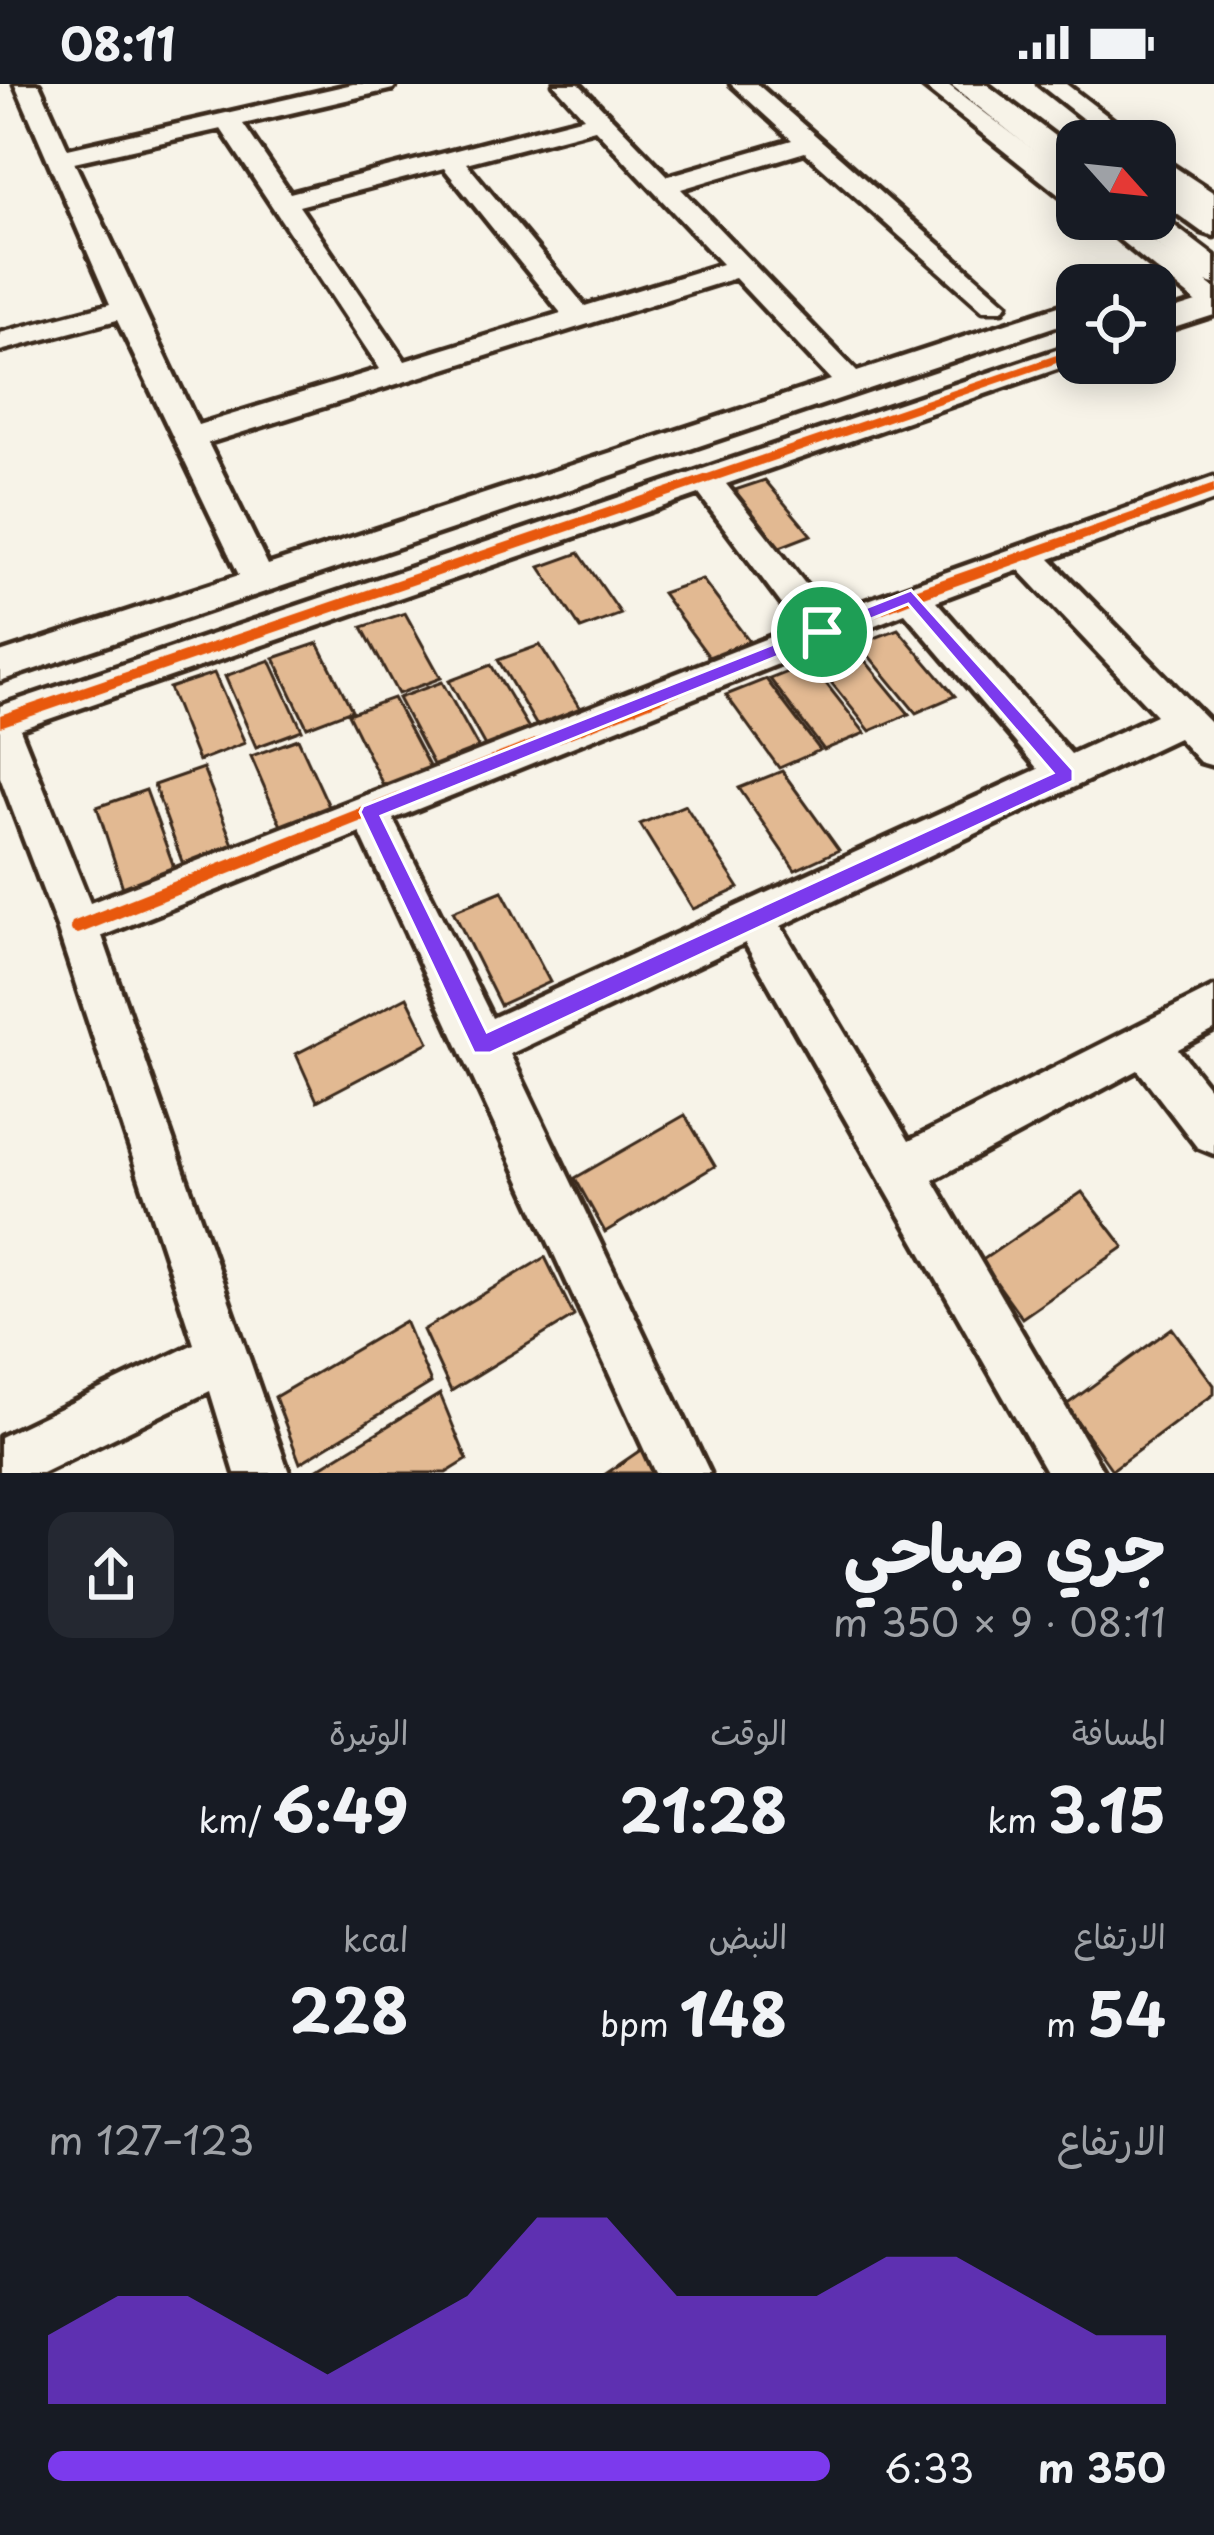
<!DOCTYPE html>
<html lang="ar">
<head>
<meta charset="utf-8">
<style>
  body { margin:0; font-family:"Playpen Sans","Playpen Sans Arabic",sans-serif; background:#242831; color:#f1f3f6; direction:rtl; height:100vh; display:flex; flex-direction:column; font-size:45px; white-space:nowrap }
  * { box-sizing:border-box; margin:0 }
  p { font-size:39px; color:#9ea1a6 }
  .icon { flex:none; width:66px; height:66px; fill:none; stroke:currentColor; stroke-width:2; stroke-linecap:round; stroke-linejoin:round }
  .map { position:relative; height:1389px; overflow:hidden; direction:ltr }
  .side { display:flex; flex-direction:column; background:#171b24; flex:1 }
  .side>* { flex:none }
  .needle { width:78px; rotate:117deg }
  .tools { position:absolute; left:1056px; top:36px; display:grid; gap:24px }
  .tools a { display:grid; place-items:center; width:120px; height:120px; border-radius:24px; background:#171b24; box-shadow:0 6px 30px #0003; font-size:60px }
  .pin { position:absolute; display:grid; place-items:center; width:102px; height:102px; color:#fff; margin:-51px; border:6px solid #fff; border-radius:50%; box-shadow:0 3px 12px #0007 }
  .round { display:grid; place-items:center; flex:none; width:126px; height:126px; border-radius:24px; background:#242831 }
  .overview { display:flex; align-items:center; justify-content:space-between; height:204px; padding:0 48px }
  h1 { font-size:66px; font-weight:700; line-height:90px }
  .metrics { display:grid; grid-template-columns:repeat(3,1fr); gap:18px; height:204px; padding:12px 48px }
  .metrics div { display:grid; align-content:center }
  .metrics b { font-size:60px; font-weight:700 }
  .metrics small { font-size:33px; font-weight:400 }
  .metrics p { font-size:33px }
  .chart { height:336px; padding:24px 48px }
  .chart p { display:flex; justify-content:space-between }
  .chart svg { width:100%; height:216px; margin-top:12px; fill:#7c3aed; opacity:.7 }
  ul { padding:0 48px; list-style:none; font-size:39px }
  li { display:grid; grid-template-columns:192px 144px 1fr; align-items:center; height:90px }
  li i { height:30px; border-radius:15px; background:#7c3aed }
  .status { display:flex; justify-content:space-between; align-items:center; height:84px; padding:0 60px; background:#171b24; direction:ltr }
  .status svg { height:33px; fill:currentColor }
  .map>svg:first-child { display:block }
  .building { fill:#e2b992; stroke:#3b2a1e; stroke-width:3 }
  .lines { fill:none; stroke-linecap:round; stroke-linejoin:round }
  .minor-casing { stroke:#3b2a1e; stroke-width:9 }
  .tertiary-casing { stroke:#3b2a1e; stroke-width:9 }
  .minor { fill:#f7f3e8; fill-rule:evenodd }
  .tertiary { fill:#f7f3e8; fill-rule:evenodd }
  .cycleway-casing { stroke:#f7f3e8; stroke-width:7 }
  .cycleway { fill:#e8590c; fill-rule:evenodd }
  .route { fill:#7c3aed; stroke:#fff; stroke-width:3; fill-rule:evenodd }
</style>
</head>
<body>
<div class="status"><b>08:11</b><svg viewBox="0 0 49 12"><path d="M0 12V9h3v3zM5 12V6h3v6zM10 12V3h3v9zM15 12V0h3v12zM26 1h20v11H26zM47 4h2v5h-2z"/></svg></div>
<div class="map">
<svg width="1214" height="1389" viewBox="0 0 1214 1389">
  <rect width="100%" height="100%" fill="#f7f3e8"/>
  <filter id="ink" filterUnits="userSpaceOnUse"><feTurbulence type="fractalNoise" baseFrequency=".00833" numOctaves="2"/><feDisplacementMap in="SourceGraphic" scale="24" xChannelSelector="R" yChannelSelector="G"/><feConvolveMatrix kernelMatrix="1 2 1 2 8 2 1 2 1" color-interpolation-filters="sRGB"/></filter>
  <g filter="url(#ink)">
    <path class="building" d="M765 396 811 451 775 465 729 408Z
      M579 469 621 530 581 545 540 483Z
      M702 495 749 557 709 573 662 509Z
      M405 529 441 594 398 610 362 543Z
      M898 545 955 612 916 629 859 560Z
      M318 559 352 626 307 643 274 574Z
      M540 561 583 629 540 647 498 576Z
      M853 562 909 630 870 647 814 577Z
      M270 576 302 646 256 663 225 592Z
      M810 579 865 649 824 666 770 595Z
      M491 581 533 651 489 669 449 597Z
      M214 589 245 659 198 677 169 604Z
      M766 595 820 666 779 684 726 611Z
      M442 598 482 670 437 688 398 614Z
      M393 614 431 686 385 705 348 630Z
      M298 655 333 731 285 751 251 672Z
      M203 684 234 763 184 783 154 701Z
      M782 687 839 766 795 786 739 704Z
      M146 706 175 786 124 807 97 723Z
      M685 721 739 804 693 825 640 740Z
      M502 807 550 898 500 921 453 827Z
      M407 913 429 958 317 1017 296 970Z
      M685 1031 715 1082 605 1148 575 1094Z
      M1082 1108 1124 1163 1022 1234 981 1177Z
      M545 1173 574 1232 451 1307 423 1246Z
      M405 1237 431 1299 300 1379 275 1313Z
      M1172 1244 1214 1301V1310L1112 1386 1066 1321Z
      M440 1310 467 1376 446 1389H311Z
      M645 1363 658 1389H607Z"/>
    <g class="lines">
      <defs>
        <path id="minor" d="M15 0H39L68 65 353 0H397L393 5 243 40 290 109 584 33 554 0H579L668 92 792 56 731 0H757L1007 220 1003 226H983L805 68 681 105 857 288 1077 216V235L0 597V569L239 491 117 236 0 267V249L110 220ZM221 45 380 285 198 341 74 78ZM595 45 722 180 585 222 466 79ZM444 84 561 229 405 277 299 122ZM735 194 831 296 268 481 208 359Z
          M920 0H947L1077 99V120L1068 118Z
          M1039 0H1066L1140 57H1111Z
          M1155 70 1214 109V130L1155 90Z
          M1094 135H1124L1214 204V231L1155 250V231L1196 218Z
          M1077 259V278L726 400 829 530 1214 393V416L1050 475 1214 642V682L1200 678 1178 654 781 842 909 1057 1214 903V946L1178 965 1214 1010V1070L1197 1063 1138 986 933 1096 1104 1389H1047L745 859 510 970 710 1389H655L360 749 102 852 289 1389H235L210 1307 42 1389H0V1353L194 1260 57 843 0 693V622ZM699 410 798 542 90 819 20 645ZM1019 486 1156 631 1071 670 936 517ZM905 529 1038 685 492 934 393 735Z"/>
        <path id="tertiary" d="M950 0H986L1077 69V95L1065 92Z
          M1155 88 1167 91 1214 125V152L1202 148 1155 114Z
          M1155 127 1214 172V200L1201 197 1126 135H1155Z"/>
      </defs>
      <use href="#minor" class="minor-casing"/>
      <use href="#tertiary" class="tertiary-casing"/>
      <use href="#minor" class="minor"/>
      <use href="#tertiary" class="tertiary"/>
      <defs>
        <path id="cycleway" d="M1077 264V272L0 643V631Z
          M1214 400V409L916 516 84 848 78 850 72 848 70 843 72 838 906 508Z"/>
      </defs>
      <use href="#cycleway" class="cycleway-casing"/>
      <use href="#cycleway" class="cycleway"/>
    </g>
  </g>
  <path class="route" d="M911 506 1073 686V697L490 969H474L360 728 363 722ZM908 520 1053 689 487 948 381 732Z"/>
</svg>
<div class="tools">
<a><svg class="needle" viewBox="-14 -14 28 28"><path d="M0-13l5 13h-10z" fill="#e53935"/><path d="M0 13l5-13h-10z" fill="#9ea1a6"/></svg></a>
<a><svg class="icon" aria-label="locate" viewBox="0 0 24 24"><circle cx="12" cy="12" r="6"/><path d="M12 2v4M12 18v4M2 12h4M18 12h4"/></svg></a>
</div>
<div class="pin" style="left:822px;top:548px;background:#1e9e55"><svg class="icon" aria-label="arrive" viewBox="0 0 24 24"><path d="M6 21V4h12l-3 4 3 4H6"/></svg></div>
</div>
<section class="side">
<div class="overview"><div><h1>جري صباحي</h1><p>08:11 · 9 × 350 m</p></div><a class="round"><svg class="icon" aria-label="share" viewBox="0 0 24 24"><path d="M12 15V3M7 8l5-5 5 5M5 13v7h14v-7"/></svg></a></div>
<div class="metrics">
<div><p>المسافة</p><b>3.15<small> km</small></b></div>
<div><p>الوقت</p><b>21:28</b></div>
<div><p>الوتيرة</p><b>6:49<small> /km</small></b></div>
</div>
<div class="metrics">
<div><p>الارتفاع</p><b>54<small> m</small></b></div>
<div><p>النبض</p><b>148<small> bpm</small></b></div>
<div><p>kcal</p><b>228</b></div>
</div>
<div class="chart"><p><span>الارتفاع</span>123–127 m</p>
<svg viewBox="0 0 160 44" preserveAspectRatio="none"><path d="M0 44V30L10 22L20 22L30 30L40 38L50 30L60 22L70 6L80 6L90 22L100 22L110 22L120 14L130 14L140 22L150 30L160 30V44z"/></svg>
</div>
<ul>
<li><b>350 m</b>6:33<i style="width:100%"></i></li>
</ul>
</section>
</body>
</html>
